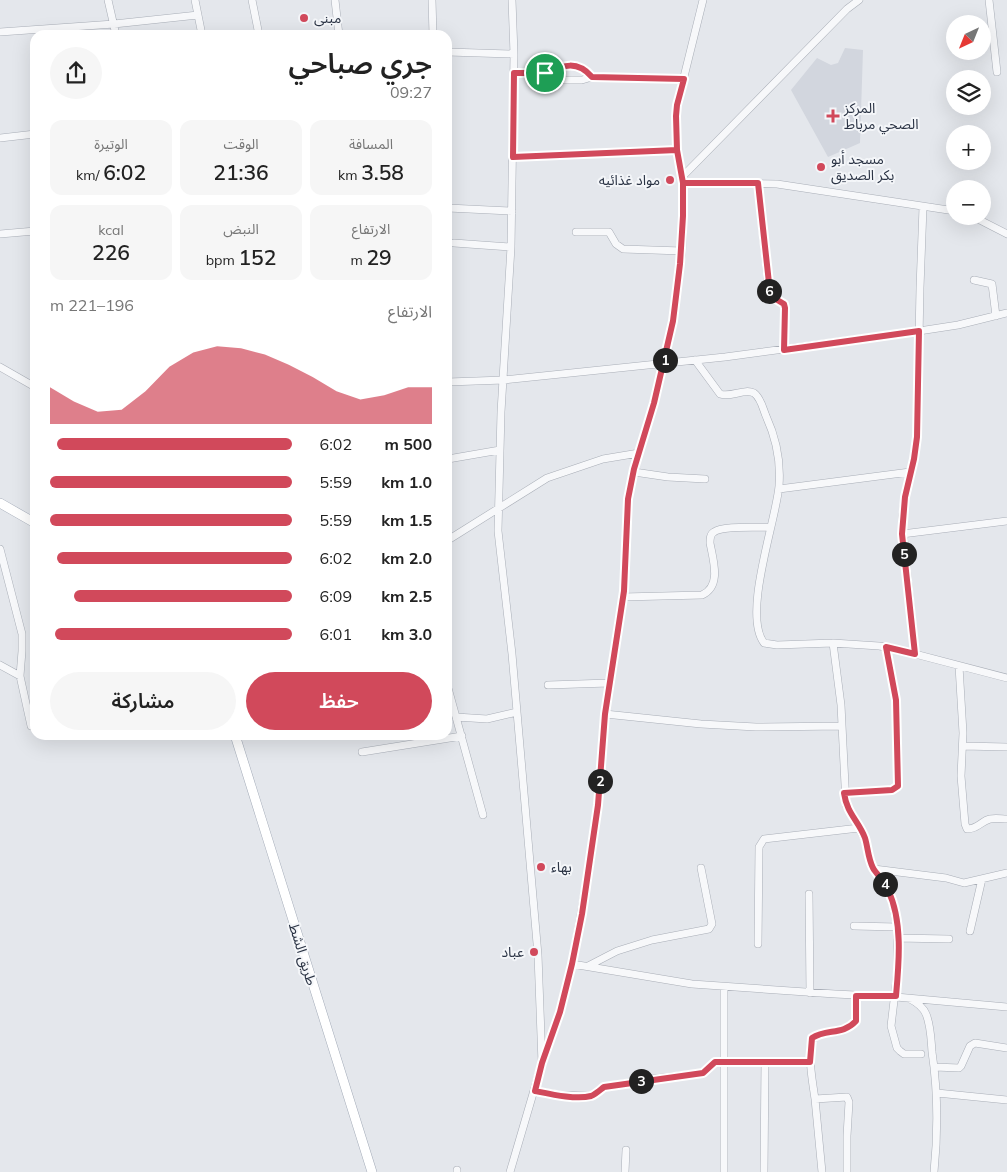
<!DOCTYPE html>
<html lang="ar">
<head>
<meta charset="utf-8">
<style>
  body { margin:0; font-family:Mulish,"Noto Sans Arabic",sans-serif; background:#f6f6f6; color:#222; direction:rtl; height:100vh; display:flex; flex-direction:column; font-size:19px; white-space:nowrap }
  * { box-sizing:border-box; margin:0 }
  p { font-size:16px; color:#767676 }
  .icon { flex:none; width:28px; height:28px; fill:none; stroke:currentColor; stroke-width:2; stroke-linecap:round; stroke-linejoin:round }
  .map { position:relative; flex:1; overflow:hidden; direction:ltr }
  .panel { position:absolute; left:30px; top:30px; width:422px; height:710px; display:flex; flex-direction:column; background:#fff; border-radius:15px; box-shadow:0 5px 20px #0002; direction:rtl }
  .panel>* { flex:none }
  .needle { width:32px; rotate:223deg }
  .tools { position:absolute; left:946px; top:15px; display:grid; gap:10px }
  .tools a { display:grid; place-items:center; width:45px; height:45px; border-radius:50%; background:#fff; box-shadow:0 5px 20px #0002; font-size:25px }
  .pin { position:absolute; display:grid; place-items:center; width:42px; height:42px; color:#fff; margin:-21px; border:2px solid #fff; border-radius:50%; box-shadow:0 1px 5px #0007 }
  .km { position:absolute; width:25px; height:25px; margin:-12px; border-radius:50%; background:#222; color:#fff; font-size:14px; line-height:25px; text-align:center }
  .round { display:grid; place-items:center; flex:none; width:52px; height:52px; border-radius:26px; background:#f6f6f6 }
  .summary { display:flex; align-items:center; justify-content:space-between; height:85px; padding:0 20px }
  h1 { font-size:28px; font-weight:600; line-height:38px }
  .figures { display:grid; grid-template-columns:repeat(3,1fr); gap:8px; height:85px; padding:5px 20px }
  .figures div { display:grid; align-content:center; border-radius:12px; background:#f6f6f6; text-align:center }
  .figures b { font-size:21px; font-weight:600 }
  .figures small { font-size:14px; font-weight:400 }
  .figures p { font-size:14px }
  .chart { height:140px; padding:10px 20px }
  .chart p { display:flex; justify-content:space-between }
  .chart svg { width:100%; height:90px; margin-top:5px; fill:#d1495b; opacity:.7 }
  .button { display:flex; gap:10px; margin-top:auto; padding:10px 20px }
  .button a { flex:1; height:58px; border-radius:30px; background:#d1495b; color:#fff; font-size:20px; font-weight:600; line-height:58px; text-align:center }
  .button a+a { background:#f6f6f6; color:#222 }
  ul { padding:0 20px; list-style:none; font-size:16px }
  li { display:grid; grid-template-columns:80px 60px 1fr; align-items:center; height:38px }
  li i { height:12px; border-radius:6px; background:#d1495b }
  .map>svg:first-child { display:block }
  .built { fill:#d2d6de }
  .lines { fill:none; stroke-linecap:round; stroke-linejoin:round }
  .minor-casing { stroke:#a9aeb7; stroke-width:8 }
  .major-casing { stroke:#a3abb8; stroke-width:10 }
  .minor { stroke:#f7f8fa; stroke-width:7 }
  .major { stroke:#fff; stroke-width:9 }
  .route-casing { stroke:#fff; stroke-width:10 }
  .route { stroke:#d1495b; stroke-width:6 }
  .poi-dot { fill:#d1495b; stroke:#f4f6f9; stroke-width:2 }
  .labels { text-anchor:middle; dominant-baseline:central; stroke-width:4; stroke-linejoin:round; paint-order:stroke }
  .poi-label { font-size:14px; fill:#2b3445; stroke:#f4f6f9; text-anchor:start }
  .street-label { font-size:14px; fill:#2b3445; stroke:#f4f6f9 }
</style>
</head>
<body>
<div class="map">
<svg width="1007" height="1172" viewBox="0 0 1007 1172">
  <rect width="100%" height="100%" fill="#e4e7ec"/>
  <path class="built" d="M845 48 863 50 860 143 828 157 791 90 817 58 831 65 838 63Z"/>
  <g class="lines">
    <defs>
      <path id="minor" d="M108 0 116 35
        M195 0 202 35
        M252 0 259 35
        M335 0 339 35
        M432 0 433 35
        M989 0 997 72
        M0 32 114 24 198 15
        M448 52 514 54
        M514 73C523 73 536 75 545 73 566 68 572 56 592 77L684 79
        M550 80H582L592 77
        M0 138 35 134
        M513 157 677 150
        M682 177 847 9 859 0
        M683 183 777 184 955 211
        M758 183 769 293 774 298 784 304 785 309 784 350
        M448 208 512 211
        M972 216 1007 234
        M576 232H609L616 244 623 249 682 251
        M0 234 35 231
        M454 243 511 247
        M974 280 992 284 996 316
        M695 360 720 394C731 398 744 388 754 393 761 398 763 409 766 416 777 440 781 461 779 486 776 521 742 614 764 643L777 645 833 643 841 705 846 805 865 839 870 861 874 869 889 890 894 909 897 927 898 967 891 1026 897 1048 900 1051 904 1054H921
        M0 367 35 387
        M448 382 504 380 725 357 919 331 958 325 1007 313
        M448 459 500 450
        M634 472 668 477 705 479
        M779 489 910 472
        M902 534 1007 521
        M448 540 547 478 603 459 639 453
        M0 549 22 634V651L20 676 31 726
        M623 597 702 595C722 586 713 560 710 543 710 539 710 534 714 532 723 525 758 528 770 527
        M833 643 879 646 892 648 1007 678
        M915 654 902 520 905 497 914 459 917 437 920 288 923 207
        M0 665 20 676
        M959 666 963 733 961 776 965 824 967 829C978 829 981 821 990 819 995 818 1002 819 1007 819
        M548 685 609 683
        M448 688 483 815
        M605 714 701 724 756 727 842 726
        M456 717 487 719 517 712
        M963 746 1007 747
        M362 752 462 736
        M845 793 893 790 898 786 896 700 886 647
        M874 869 946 878 964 883 1007 873
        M809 894 810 993
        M854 926 897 927
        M970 931 982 879
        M897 938 949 939
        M758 944 759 847 764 839 859 828
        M572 964 692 984 835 994 896 997 1007 1007
        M588 966 617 951 652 940 709 929 712 924 701 868
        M910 999C916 1002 923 1007 926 1014 931 1026 931 1040 932 1052 938 1092 938 1132 934 1172
        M544 1059 560 1012 572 964 590 863 598 805 605 714 624 591 628 499 634 469 654 403 673 321 682 251 683 216V183L677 150 676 127 677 105 703 0
        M935 1067 959 1068 961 1066 970 1046 975 1043 1007 1048
        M535 1091 560 1095 589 1096 594 1095 604 1087 651 1079 703 1073 715 1062H810
        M937 1093 1007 1100
        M815 1099 822 1172
        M457 1170V1172
        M510 1172 542 1063 538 955 512 654 498 531 501 412 511 247 514 54 512 0
        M625 1172 626 1150
        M724 1172V987
        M764 1172 765 1061
        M847 1172V1136L849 1102 847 1097 815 1099C812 1079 808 1058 812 1038 827 1028 842 1036 856 1021V995"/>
      <path id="major" d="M0 503 35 523
        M235 735 372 1172"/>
    </defs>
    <use href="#minor" class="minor-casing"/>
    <use href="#major" class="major-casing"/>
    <use href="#minor" class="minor"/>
    <use href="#major" class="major"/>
  </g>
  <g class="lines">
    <defs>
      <path id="route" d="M545 73C564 65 577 60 592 77L684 79 677 105 676 116 677 150 683 183V216L680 264 673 321 654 403 634 469 628 499 624 591 605 714 598 805 582 914 572 964 560 1012 542 1063 535 1091C550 1094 576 1100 591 1096 596 1094 600 1090 604 1087L703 1073 715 1062H810L812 1038C827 1028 842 1036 856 1021V996H896C899 963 903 921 888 890 885 881 877 875 873 868 868 858 868 848 865 838 858 820 847 814 844 793L892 790 898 786 896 700 886 647 915 654 902 534 905 497 914 459 917 437 919 331 784 350 785 308 784 304 774 298 770 292 758 183H683L677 150 513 157 514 73H545"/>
    </defs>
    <use href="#route" class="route-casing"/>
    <use href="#route" class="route"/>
  </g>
  <g class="poi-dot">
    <circle cx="304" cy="18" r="5"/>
    <path d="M830.5 108.5h5v5h5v5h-5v5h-5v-5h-5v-5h5z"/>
    <circle cx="821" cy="167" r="5"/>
    <circle cx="670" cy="180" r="5"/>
    <circle cx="541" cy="867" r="5"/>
    <circle cx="534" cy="952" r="5"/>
  </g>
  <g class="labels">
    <g class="poi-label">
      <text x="314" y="18">مبنى</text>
      <text x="844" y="108">المركز<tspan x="844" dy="16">الصحي مرباط</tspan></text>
      <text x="831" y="159">مسجد أبو<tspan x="831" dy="16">بكر الصديق</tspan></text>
      <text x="660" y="180" text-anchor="end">مواد غذائيه</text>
      <text x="551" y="867">بهاء</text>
      <text x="524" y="952" text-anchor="end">عباد</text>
    </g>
    <g class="street-label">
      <text transform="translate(303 954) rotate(73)">طريق الشط</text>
    </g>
  </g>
</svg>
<div class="tools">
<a><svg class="needle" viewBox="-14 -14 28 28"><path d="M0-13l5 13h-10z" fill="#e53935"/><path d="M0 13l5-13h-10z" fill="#767676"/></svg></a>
<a><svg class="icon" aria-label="layers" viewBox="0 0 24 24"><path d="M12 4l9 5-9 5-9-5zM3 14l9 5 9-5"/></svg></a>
<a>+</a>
<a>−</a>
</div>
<div class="pin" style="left:545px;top:73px;background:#1e9e55"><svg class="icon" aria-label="arrive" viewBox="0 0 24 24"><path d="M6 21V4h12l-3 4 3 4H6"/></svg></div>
<b class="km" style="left:665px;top:360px">1</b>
<b class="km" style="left:600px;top:781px">2</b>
<b class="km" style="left:641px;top:1081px">3</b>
<b class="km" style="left:885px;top:884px">4</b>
<b class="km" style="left:904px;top:554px">5</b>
<b class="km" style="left:769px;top:291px">6</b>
<section class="panel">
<div class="summary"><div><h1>جري صباحي</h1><p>09:27</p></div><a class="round"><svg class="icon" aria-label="share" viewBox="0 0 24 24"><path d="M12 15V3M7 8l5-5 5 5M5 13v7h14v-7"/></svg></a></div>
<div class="figures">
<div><p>المسافة</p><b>3.58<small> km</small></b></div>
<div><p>الوقت</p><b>21:36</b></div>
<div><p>الوتيرة</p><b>6:02<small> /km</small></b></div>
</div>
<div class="figures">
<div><p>الارتفاع</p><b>29<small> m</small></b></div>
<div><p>النبض</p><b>152<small> bpm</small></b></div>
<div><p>kcal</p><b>226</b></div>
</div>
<div class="chart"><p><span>الارتفاع</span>196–221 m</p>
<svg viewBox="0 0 160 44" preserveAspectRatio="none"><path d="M0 44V26L10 33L20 38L30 37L40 28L50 16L60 9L70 6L80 7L90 10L100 15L110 21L120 28L130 32L140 30L150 26L160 26V44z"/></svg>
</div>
<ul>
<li><b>500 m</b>6:02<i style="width:97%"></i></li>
<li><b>1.0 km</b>5:59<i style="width:100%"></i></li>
<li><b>1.5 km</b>5:59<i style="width:100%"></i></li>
<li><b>2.0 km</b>6:02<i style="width:97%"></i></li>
<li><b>2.5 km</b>6:09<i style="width:90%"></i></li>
<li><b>3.0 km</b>6:01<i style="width:98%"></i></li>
</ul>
<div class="button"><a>حفظ</a><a>مشاركة</a></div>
</section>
</div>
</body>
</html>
